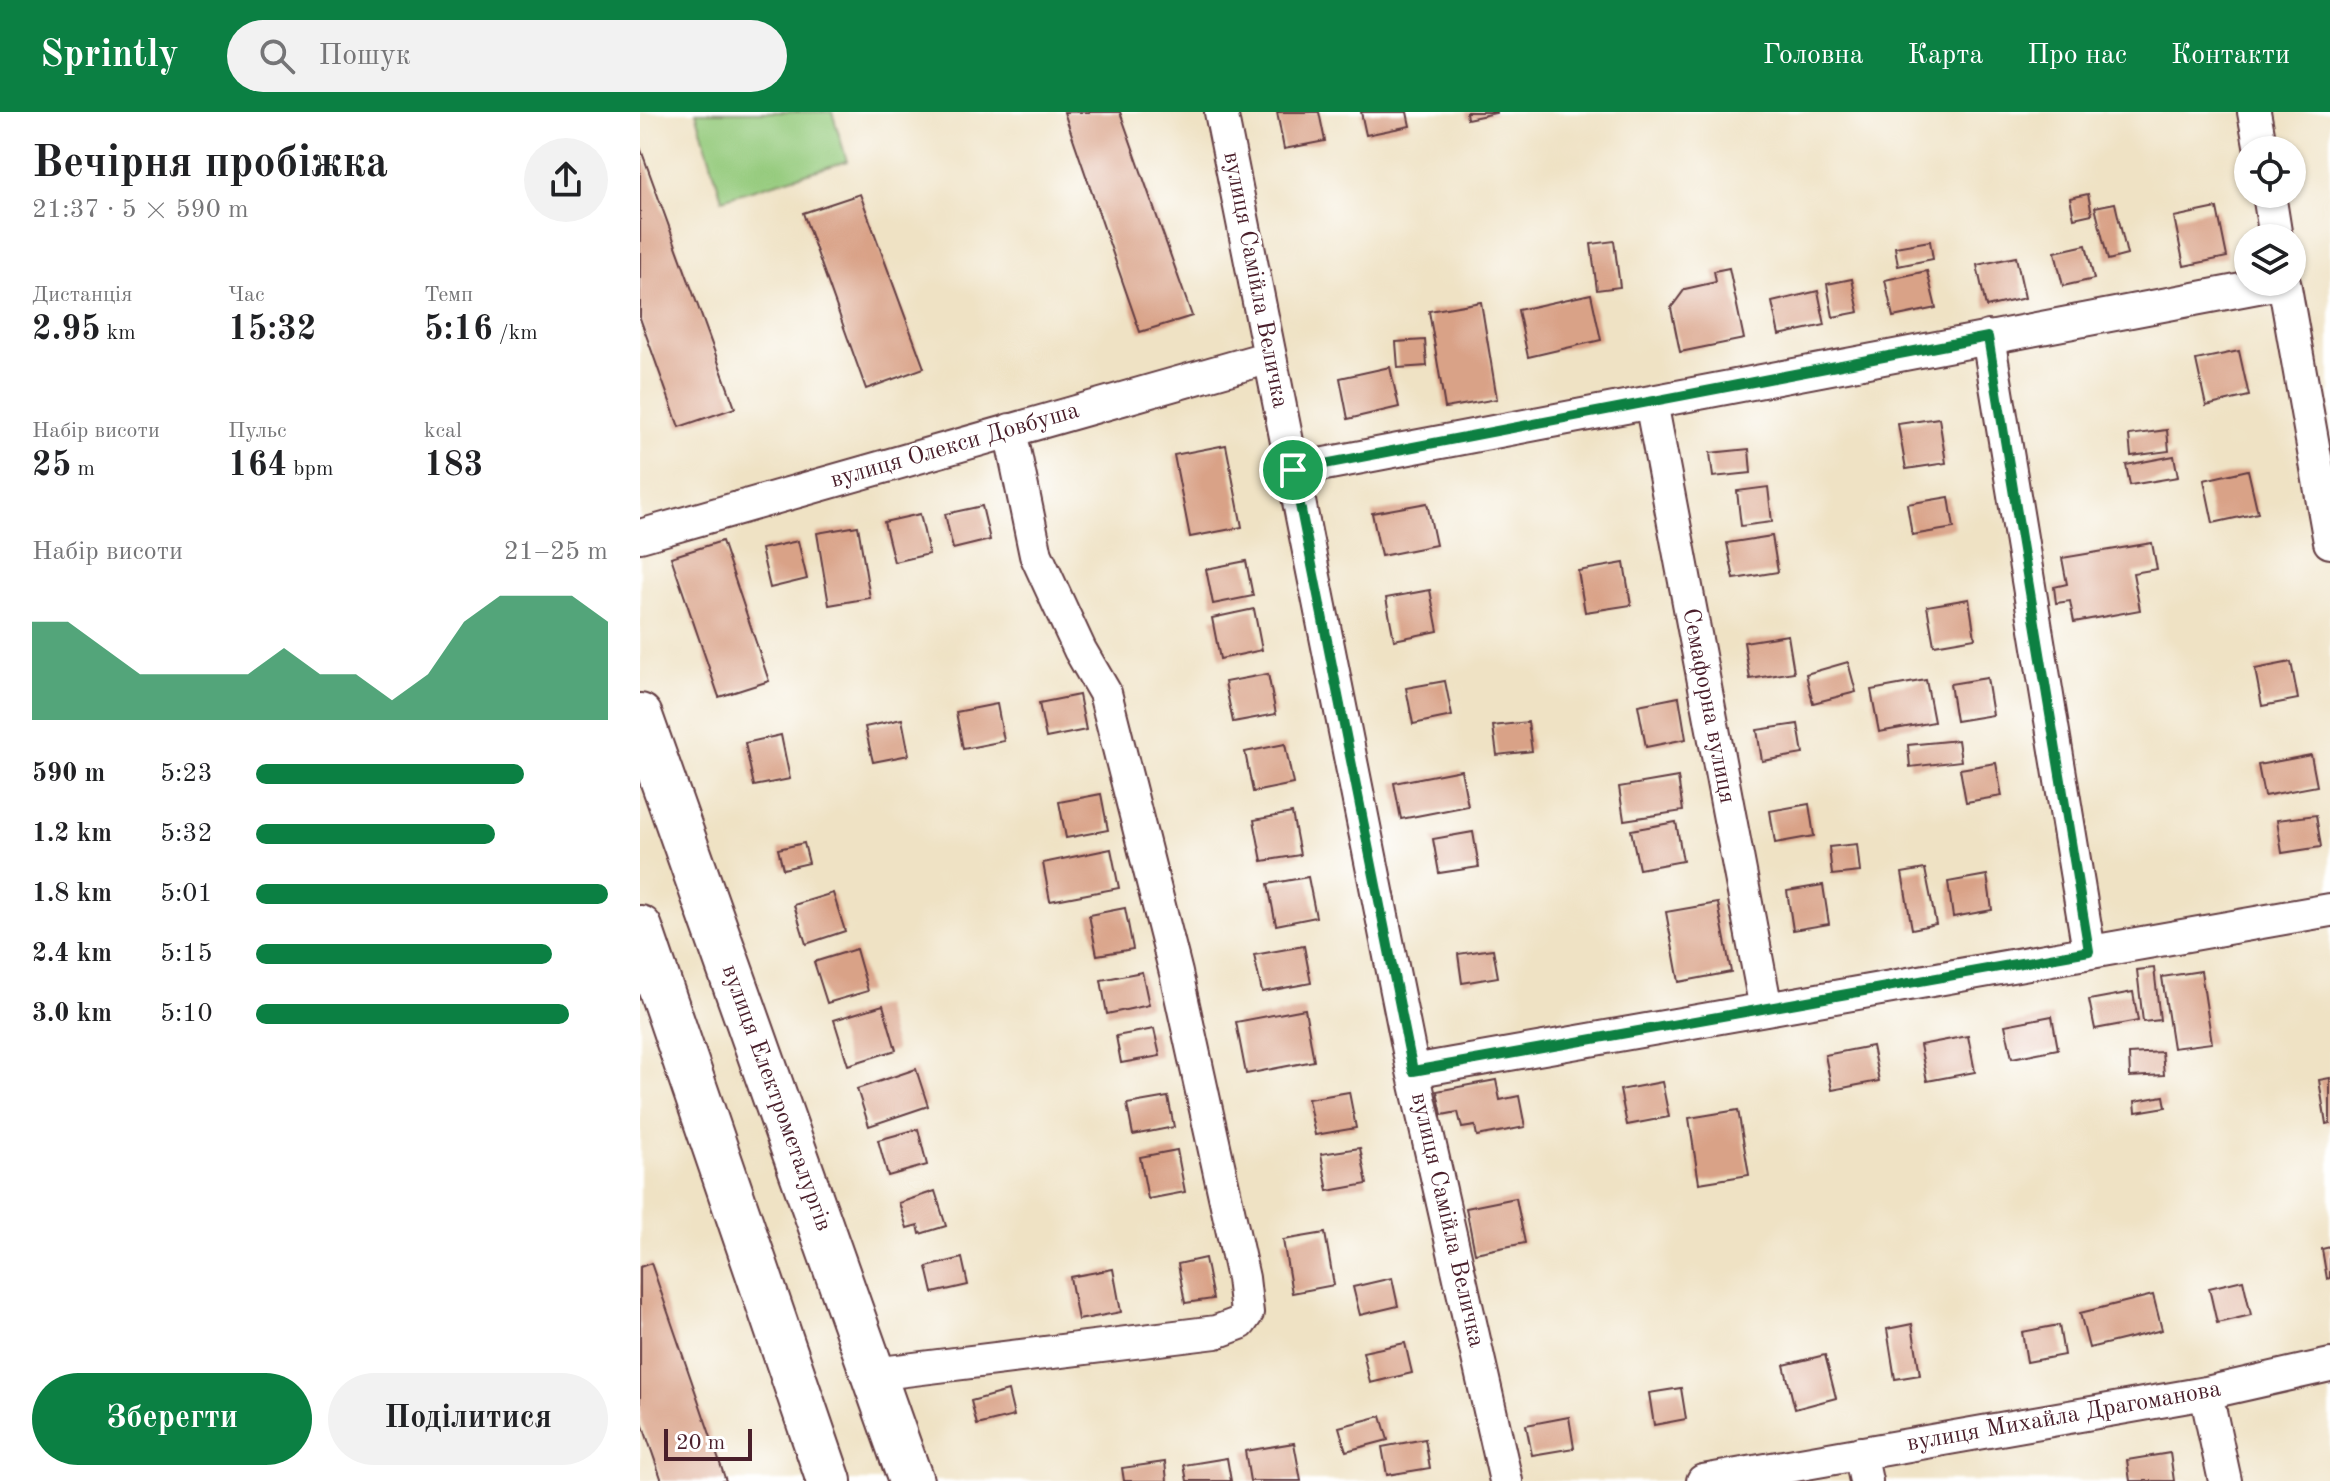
<!DOCTYPE html>
<html lang="uk">
<head>
<meta charset="utf-8">
<style>
  body { margin:0; font-family:"Old Standard TT",serif; background:#f2f2f2; color:#202124; height:100vh; display:flex; flex-direction:column; font-size:30px; white-space:nowrap }
  * { box-sizing:border-box; margin:0 }
  p { font-size:26px; color:#757577 }
  .icon { flex:none; width:44px; height:44px; fill:none; stroke:currentColor; stroke-width:2; stroke-linecap:round; stroke-linejoin:round }
  .map { position:relative; flex:1; overflow:hidden }
  .panel { display:flex; flex-direction:column; background:#fff; width:640px }
  .panel>* { flex:none }
  .tools { position:absolute; left:1594px; top:24px; display:grid; gap:16px }
  .tools a { display:grid; place-items:center; width:72px; height:72px; border-radius:50%; background:#fff; box-shadow:0 2px 6px #0004; font-size:40px }
  .scale { position:absolute; left:24px; bottom:20px; width:88px; box-sizing:border-box; padding-left:8px; border:4px solid #4a1f2b; border-top:0; font-size:22px; line-height:28px; white-space:nowrap; color:#4a1f2b; -webkit-text-stroke:6px #fff; paint-order:stroke }
  .pin { position:absolute; display:grid; place-items:center; width:68px; height:68px; color:#fff; margin:-34px; border:4px solid #fff; border-radius:50%; box-shadow:0 2px 8px #0007 }
  .round { display:grid; place-items:center; flex:none; width:84px; height:84px; border-radius:42px; background:#f2f2f2 }
  .summary { display:flex; align-items:center; justify-content:space-between; height:136px; padding:0 32px }
  h1 { font-size:44px; font-weight:700; line-height:60px }
  .stats { display:grid; grid-template-columns:repeat(3,1fr); gap:12px; height:136px; padding:8px 32px }
  .stats div { display:grid; align-content:center }
  .stats b { font-size:34px; font-weight:700 }
  .stats small { font-size:22px; font-weight:400 }
  .stats p { font-size:22px }
  .chart { height:224px; padding:16px 32px }
  .chart p { display:flex; justify-content:space-between }
  .chart svg { width:100%; height:144px; margin-top:8px; fill:#0b8043; opacity:.7 }
  .button { display:flex; gap:16px; margin-top:auto; padding:16px 32px }
  .button a { flex:1; height:92px; border-radius:48px; background:#0b8043; color:#fff; font-size:32px; font-weight:700; line-height:92px; text-align:center }
  .button a+a { background:#f2f2f2; color:#202124 }
  ul { padding:0 32px; list-style:none; font-size:26px }
  li { display:grid; grid-template-columns:128px 96px 1fr; align-items:center; height:60px }
  li i { height:20px; border-radius:10px; background:#0b8043 }
  header { display:flex; align-items:center; gap:48px; box-sizing:border-box; height:112px; padding:0 40px; background:#0b8043; color:#fff }
  header strong { font-size:38px }
  nav { display:flex; gap:44px; margin-inline-start:auto; font-size:28px }
  .search { width:560px; height:72px; background:#f2f2f2; display:flex; align-items:center; gap:20px; box-sizing:border-box; padding:0 28px; border-radius:44px; color:#757577; font-size:30px }
  main { display:flex; flex:1; min-height:0 }
  .map>svg:first-child { display:block }
  .green { fill:#95cb7d; stroke:#707554; stroke-width:2 }
  .building { fill:#d9a287 }
  .lines { fill:none; stroke-linecap:round; stroke-linejoin:round }
  .street-casing { stroke:#633c42; stroke-width:36 }
  .secondary-casing { stroke:#633c42; stroke-width:48 }
  .street { stroke:#fff; stroke-width:32 }
  .secondary { stroke:#fff; stroke-width:44 }
  .route-casing { stroke:#fff; stroke-width:16 }
  .route { stroke:#0b8043; stroke-width:10 }
  .labels { text-anchor:middle; dominant-baseline:central; stroke-width:6; stroke-linejoin:round; paint-order:stroke }
  .street-label { font-size:24px; fill:#4a1f2b; stroke:#fff }
</style>
</head>
<body>
<header>
<strong>Sprintly</strong>
<div class="search"><svg class="icon" aria-label="search" viewBox="0 0 24 24"><circle cx="10" cy="10" r="6"/><path d="M15 15l6 6"/></svg>Пошук</div>
<nav><a>Головна</a><a>Карта</a><a>Про нас</a><a>Контакти</a></nav>
</header>
<main>
<section class="panel">
<div class="summary"><div><h1>Вечірня пробіжка</h1><p>21:37 · 5 × 590 m</p></div><a class="round"><svg class="icon" aria-label="share" viewBox="0 0 24 24"><path d="M12 15V3M7 8l5-5 5 5M5 13v7h14v-7"/></svg></a></div>
<div class="stats">
<div><p>Дистанція</p><b>2.95<small> km</small></b></div>
<div><p>Час</p><b>15:32</b></div>
<div><p>Темп</p><b>5:16<small> /km</small></b></div>
</div>
<div class="stats">
<div><p>Набір висоти</p><b>25<small> m</small></b></div>
<div><p>Пульс</p><b>164<small> bpm</small></b></div>
<div><p>kcal</p><b>183</b></div>
</div>
<div class="chart"><p><span>Набір висоти</span>21–25 m</p>
<svg viewBox="0 0 160 44" preserveAspectRatio="none"><path d="M0 44V14L10 14L20 22L30 30L40 30L50 30L60 30L70 22L80 30L90 30L100 38L110 30L120 14L130 6L140 6L150 6L160 14V44z"/></svg>
</div>
<ul>
<li><b>590 m</b>5:23<i style="width:76%"></i></li>
<li><b>1.2 km</b>5:32<i style="width:68%"></i></li>
<li><b>1.8 km</b>5:01<i style="width:100%"></i></li>
<li><b>2.4 km</b>5:15<i style="width:84%"></i></li>
<li><b>3.0 km</b>5:10<i style="width:89%"></i></li>
</ul>
<div class="button"><a>Зберегти</a><a>Поділитися</a></div>
</section>
<div class="map">
<svg width="1690" height="1369" viewBox="0 0 1690 1369">
  <rect width="100%" height="100%" fill="#fff"/>
  <filter id="ink" filterUnits="userSpaceOnUse"><feTurbulence type="fractalNoise" baseFrequency=".0125" numOctaves="2"/><feDisplacementMap in="SourceGraphic" scale="16" xChannelSelector="R" yChannelSelector="G"/><feConvolveMatrix kernelMatrix="1 2 1 2 8 2 1 2 1" color-interpolation-filters="sRGB"/></filter>
  <filter id="wash" filterUnits="userSpaceOnUse"><feTurbulence type="fractalNoise" baseFrequency=".006" numOctaves="4" result="noise"/><feDisplacementMap in="SourceGraphic" scale="32" xChannelSelector="R" yChannelSelector="G"/><feGaussianBlur stdDeviation="1.8" result="paint"/><feColorMatrix in="noise" values="0 0 0 0 0 0 0 0 0 0 0 0 0 0 0 0 0 1.4 0 .05"/><feComposite in="paint" operator="in"/></filter>
  <g filter="url(#wash)">
    <rect width="100%" height="100%" fill="#efe2c4"/>
    <path class="green" d="M56 0H192L207 49 82 87Z"/>
    <g id="blocks">
      <path class="building" d="M424 0H480L552 204 500 220Z
        M637 0H679L685 29 644 37Z
        M721 0H767L770 14 726 23Z
        M826 0H856V1L827 7Z
        M0 35 95 296 39 315 0 206Z
        M220 82 284 256 226 277 163 101Z
        M1448 82 1452 102 1434 106 1430 86Z
        M1475 91 1487 143 1468 148 1455 95Z
        M1577 96 1587 145 1544 154 1534 105Z
        M974 129 980 175 957 178 951 132Z
        M1290 129 1293 147 1258 154 1255 135Z
        M1446 133 1454 167 1423 174 1415 140Z
        M1376 145 1385 186 1346 195 1337 153Z
        M1089 156 1104 227 1040 240 1031 196 1045 177 1076 170 1074 159Z
        M1287 159 1296 196 1253 205 1245 168Z
        M1212 167 1219 200 1193 205 1187 172Z
        M1178 179 1185 213 1139 223 1132 190Z
        M951 182 961 228 888 245 878 198Z
        M841 190 857 287 805 296 789 199Z
        M785 228 787 254 758 256 756 230Z
        M1599 239 1609 284 1566 294 1556 248Z
        M750 255 759 295 708 307 700 266Z
        M1299 306 1306 351 1266 357 1258 312Z
        M1527 318 1529 339 1491 344 1489 323Z
        M586 333 602 415 550 425 534 343Z
        M1109 337 1111 361 1073 365 1070 341Z
        M1534 344 1538 365 1490 373 1486 353Z
        M1608 358 1618 401 1573 411 1564 368Z
        M1128 375 1132 410 1101 414 1097 379Z
        M1309 385 1314 416 1272 423 1267 392Z
        M787 391 796 433 741 444 732 401Z
        M342 394 350 428 313 437 305 402Z
        M280 402 289 442 254 450 244 410Z
        M218 414 230 486 189 493 177 421Z
        M1132 424 1138 460 1094 467 1087 431Z
        M82 429 129 569 79 585 31 445Z
        M158 429 167 467 130 476 121 437Z
        M1512 431 1517 457 1493 461 1500 498 1434 510 1430 489 1416 491 1414 475 1427 472 1422 446Z
        M606 449 613 484 573 492 566 457Z
        M984 451 991 493 945 500 938 459Z
        M790 478 798 519 754 528 746 486Z
        M1329 487 1335 526 1294 533 1287 494Z
        M614 497 622 538 580 547 572 506Z
        M1148 523 1154 560 1110 567 1104 530Z
        M1208 550 1216 580 1173 591 1166 562Z
        M1651 550 1658 587 1622 594 1615 557Z
        M628 562 636 602 593 610 585 570Z
        M1347 566 1353 603 1316 609 1310 572Z
        M1286 568 1294 610 1239 620 1231 578Z
        M805 569 812 604 773 612 766 576Z
        M439 583 446 618 406 626 399 591Z
        M1039 585 1046 627 1006 635 998 593Z
        M357 592 364 629 323 637 316 600Z
        M262 607 269 643 233 650 225 615Z
        M888 610 892 639 857 643 853 614Z
        M1158 612 1163 642 1122 649 1117 618Z
        M141 623 150 667 114 674 105 631Z
        M1318 628 1321 649 1270 655 1268 633Z
        M645 632 653 672 613 680 605 640Z
        M1671 643 1677 674 1624 684 1618 653Z
        M1356 651 1362 684 1326 690 1320 657Z
        M821 658 828 694 761 707 754 671Z
        M1038 665 1043 699 984 708 979 675Z
        M461 682 468 718 426 726 419 690Z
        M1169 692 1174 724 1135 731 1130 699Z
        M652 701 660 743 622 749 614 708Z
        M1676 703 1681 735 1642 741 1637 708Z
        M1036 710 1043 749 999 757 991 718Z
        M833 720 839 755 799 761 793 727Z
        M164 731 169 751 143 757 138 737Z
        M1217 732 1220 760 1192 763 1189 735Z
        M471 737 479 776 410 789 403 751Z
        M1285 757 1296 812 1272 817 1262 761Z
        M1347 763 1352 798 1313 805 1308 770Z
        M668 765 676 805 636 813 628 772Z
        M1183 773 1189 812 1153 818 1147 779Z
        M193 781 205 819 166 832 154 793Z
        M1078 791 1091 860 1039 870 1026 800Z
        M485 796 493 837 457 843 449 803Z
        M664 834 671 871 622 880 614 843Z
        M216 837 228 879 187 891 174 850Z
        M853 837 858 865 822 871 818 842Z
        M1514 856 1520 908 1503 910 1497 858Z
        M1561 859 1572 931 1533 936 1522 865Z
        M502 860 509 893 467 902 461 868Z
        M1493 880 1498 909 1455 917 1449 888Z
        M243 893 256 938 208 953 194 908Z
        M665 897 674 949 606 962 596 910Z
        M1412 904 1418 937 1372 946 1365 913Z
        M514 917 520 944 481 951 476 924Z
        M1328 924 1335 960 1287 969 1280 933Z
        M1232 934 1239 969 1192 978 1185 943Z
        M1522 940 1524 963 1490 965 1489 942Z
        M276 957 288 994 229 1014 217 977Z
        M1690 966V1011L1686 1012 1679 968Z
        M856 968 860 988 879 984 885 1015 837 1024 835 1014 822 1016 818 1000 802 1003 797 979Z
        M1022 970 1029 1005 987 1013 980 978Z
        M709 980 716 1016 675 1023 668 987Z
        M1524 984 1526 995 1496 1000 1495 989Z
        M528 985 534 1015 493 1023 487 992Z
        M1098 998 1109 1063 1059 1071 1049 1006Z
        M278 1017 287 1053 248 1064 238 1028Z
        M720 1036 727 1072 688 1079 681 1042Z
        M537 1038 545 1080 508 1087 500 1045Z
        M295 1079 306 1114 280 1122 278 1113 267 1116 259 1091Z
        M876 1086 885 1131 835 1141 826 1096Z
        M685 1121 694 1173 652 1181 643 1128Z
        M1690 1135V1166L1687 1167 1682 1137Z
        M322 1146 328 1173 293 1181 287 1155Z
        M565 1146 573 1187 545 1191 538 1152Z
        M11 1151 86 1369H22L0 1305V1155Z
        M473 1157 481 1200 438 1208 430 1165Z
        M752 1166 758 1194 720 1203 713 1175Z
        M1603 1168 1611 1203 1577 1211 1569 1176Z
        M1513 1183 1522 1218 1449 1236 1440 1201Z
        M1272 1212 1280 1263 1255 1267 1247 1217Z
        M1419 1213 1424 1243 1387 1250 1382 1220Z
        M765 1231 772 1261 730 1271 723 1240Z
        M1185 1243 1196 1286 1155 1297 1144 1253Z
        M1041 1276 1046 1307 1014 1313 1009 1281Z
        M368 1279 374 1304 337 1313 331 1289Z
        M741 1304 748 1328 706 1339 699 1315Z
        M929 1305 934 1336 892 1343 886 1313Z
        M785 1327 790 1356 747 1363 742 1335Z
        M654 1331 661 1369H610L605 1339Z
        M1530 1341 1534 1369H1490L1487 1348Z
        M587 1346 591 1369H547L544 1353Z
        M525 1350 527 1369H484L482 1356Z"/>
    </g>
  </g>
  <g filter="url(#ink)">
    <use href="#blocks" fill-opacity="0" stroke="#633c42" stroke-width="2"/>
    <g class="lines">
      <defs>
        <path id="street" d="M581 0 773 959 866 1369
          M1614 0 1621 38
          M1629 82 1636 126
          M1644 170 1690 430
          M1348 225 1449 839
          M1011 290 1126 897
          M653 358 1644 170
          M0 424 630 245
          M773 959 1690 798
          M233 1262 576 1220 600 1211 607 1201 603 1166 536 861 465 581 440 538 396 443 370 318
          M1566 1281 1585 1369
          M1220 1341 1226 1369
          M1063 1369 1566 1281 1690 1253"/>
        <path id="secondary" d="M0 604 271 1369
          M0 816 189 1369"/>
      </defs>
      <use href="#street" class="street-casing"/>
      <use href="#secondary" class="secondary-casing"/>
      <use href="#street" class="street"/>
      <use href="#secondary" class="secondary"/>
    </g>
  </g>
  <g class="lines" filter="url(#ink)">
    <defs>
      <path id="route" d="M1348 225 1449 839 773 959 653 358Z"/>
    </defs>
    <use href="#route" class="route-casing"/>
    <use href="#route" class="route"/>
  </g>
  <g class="labels">
    <g class="street-label">
      <text transform="translate(615 168) rotate(79)">вулиця Самійла Величка</text>
      <text transform="translate(315 334) rotate(-16)">вулиця Олекси Довбуша</text>
      <text transform="translate(1068 594) rotate(79)">Семафорна вулиця</text>
      <text transform="translate(136 986) rotate(70)">вулиця Електрометалургів</text>
      <text transform="translate(807 1108) rotate(77)">вулиця Самійла Величка</text>
      <text transform="translate(1424 1305) rotate(-10)">вулиця Михайла Драгоманова</text>
    </g>
  </g>
</svg>
<div class="tools">
<a><svg class="icon" aria-label="locate" viewBox="0 0 24 24"><circle cx="12" cy="12" r="6"/><path d="M12 2v4M12 18v4M2 12h4M18 12h4"/></svg></a>
<a><svg class="icon" aria-label="layers" viewBox="0 0 24 24"><path d="M12 4l9 5-9 5-9-5zM3 14l9 5 9-5"/></svg></a>
</div>
<div class="scale">20 m</div>
<div class="pin" style="left:653px;top:358px;background:#1e9e55"><svg class="icon" aria-label="arrive" viewBox="0 0 24 24"><path d="M6 21V4h12l-3 4 3 4H6"/></svg></div>
</div>
</main>
</body>
</html>
